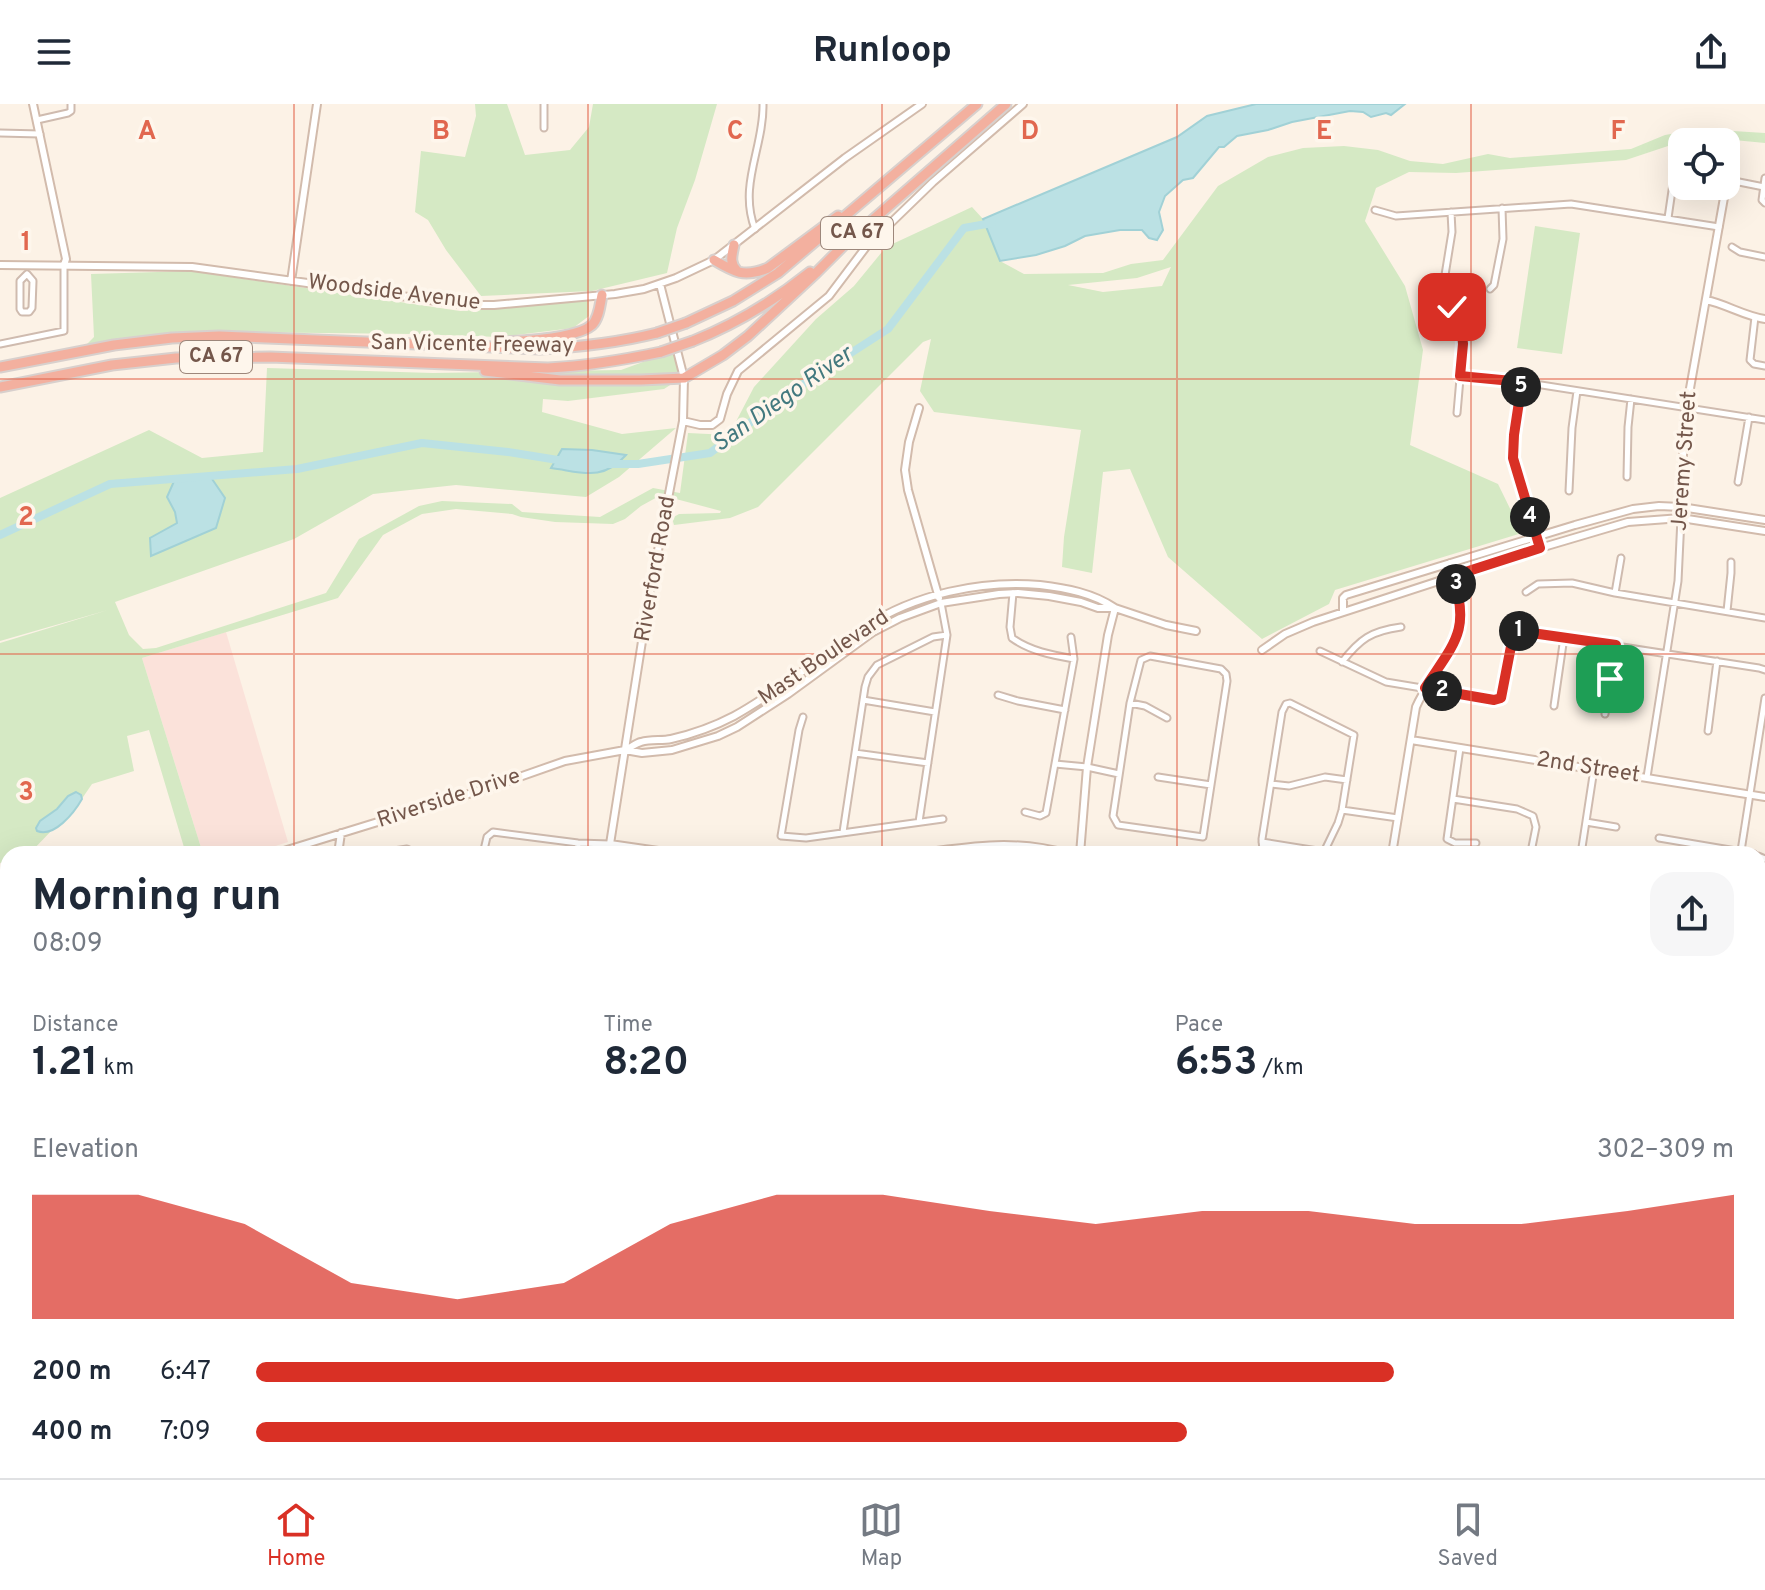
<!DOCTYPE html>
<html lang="en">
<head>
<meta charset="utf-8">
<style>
  body { margin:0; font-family:Overpass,sans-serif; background:#f6f6f7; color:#1f2937; height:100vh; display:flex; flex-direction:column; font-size:30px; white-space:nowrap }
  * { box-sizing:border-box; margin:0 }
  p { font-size:26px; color:#747a83 }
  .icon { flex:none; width:44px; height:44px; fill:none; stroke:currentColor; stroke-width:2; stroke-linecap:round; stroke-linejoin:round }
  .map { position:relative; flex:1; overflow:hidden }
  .side { position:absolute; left:0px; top:742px; width:1766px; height:632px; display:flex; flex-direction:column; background:#fff; border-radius:24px 24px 0 0; box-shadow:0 8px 32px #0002 }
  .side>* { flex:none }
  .tools { position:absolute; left:1668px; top:24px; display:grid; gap:16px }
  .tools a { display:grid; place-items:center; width:72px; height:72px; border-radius:16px; background:#fff; box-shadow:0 8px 32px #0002; font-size:40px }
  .pin { position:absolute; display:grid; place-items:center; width:68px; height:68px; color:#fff; margin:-34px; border-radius:16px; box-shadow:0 4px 12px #0006 }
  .km { position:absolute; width:40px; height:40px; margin:-20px; border-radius:50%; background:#222; color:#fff; font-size:22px; line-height:40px; text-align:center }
  .round { display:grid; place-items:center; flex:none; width:84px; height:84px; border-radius:24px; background:#f6f6f7 }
  .overview { display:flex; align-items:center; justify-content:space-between; height:136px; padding:0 32px }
  h1 { font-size:44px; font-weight:700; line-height:60px }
  .stats { display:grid; grid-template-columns:repeat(3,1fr); gap:12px; height:136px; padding:8px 32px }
  .stats div { display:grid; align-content:center }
  .stats b { font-size:40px; font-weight:700 }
  .stats small { font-size:22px; font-weight:400 }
  .stats p { font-size:22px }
  .chart { height:224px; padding:16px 32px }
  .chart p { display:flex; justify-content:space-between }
  .chart svg { width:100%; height:144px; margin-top:8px; fill:#d93025; opacity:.7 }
  ul { padding:0 32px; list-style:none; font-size:26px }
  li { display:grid; grid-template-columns:128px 96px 1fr; align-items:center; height:60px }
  li i { height:20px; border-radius:10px; background:#d93025 }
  header { display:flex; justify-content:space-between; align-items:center; height:104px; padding:0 32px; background:#fff; font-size:36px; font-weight:700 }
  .tabs { display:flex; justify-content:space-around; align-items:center; height:112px; border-top:2px solid #e0e1e3; background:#fff; font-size:22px; color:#747a83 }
  .tabs a { display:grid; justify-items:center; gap:4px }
  .tabs .active { color:#d93025 }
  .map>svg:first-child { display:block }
  .commercial { fill:#fbe2da }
  .green { fill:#d5e9c4; fill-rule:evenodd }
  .water { fill:#bbe1e4; stroke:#a1d1d6; stroke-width:2 }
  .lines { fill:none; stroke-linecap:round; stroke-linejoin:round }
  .river { stroke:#bbe1e4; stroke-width:8 }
  .street-casing { stroke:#cfbbaf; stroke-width:9 }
  .secondary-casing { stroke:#d2bbac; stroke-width:10 }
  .highway-casing { stroke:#d8d0cd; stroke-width:13 }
  .street { stroke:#fff; stroke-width:5 }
  .secondary { stroke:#fff; stroke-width:6 }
  .highway { stroke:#f3b09f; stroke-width:9 }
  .highway-bridge-casing { stroke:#d8d0cd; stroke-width:13; stroke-linecap:butt }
  .highway-bridge { stroke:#f3b09f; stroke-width:9 }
  .route-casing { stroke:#fff; stroke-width:16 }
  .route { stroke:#d93025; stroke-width:10 }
  .grid { fill:none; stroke:#e1674f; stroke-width:2; stroke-opacity:0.55 }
  .labels { text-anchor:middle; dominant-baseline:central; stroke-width:7; stroke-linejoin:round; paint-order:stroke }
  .shield { fill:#fef6ec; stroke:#9d877b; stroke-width:2 }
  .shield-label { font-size:20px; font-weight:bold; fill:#74574b }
  .street-label { font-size:22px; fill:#74574b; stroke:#fef6ec }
  .water-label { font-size:24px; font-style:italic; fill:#43797f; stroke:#fef6ec }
  .grid-label { font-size:26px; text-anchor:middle; font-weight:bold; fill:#e1674f; stroke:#fef6ec; stroke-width:7; stroke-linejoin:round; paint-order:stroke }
</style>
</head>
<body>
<header><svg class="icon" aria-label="menu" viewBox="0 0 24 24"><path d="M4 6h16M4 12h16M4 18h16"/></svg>Runloop<svg class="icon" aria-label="share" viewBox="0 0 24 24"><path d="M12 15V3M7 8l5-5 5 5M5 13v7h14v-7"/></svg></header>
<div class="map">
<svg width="1765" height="1374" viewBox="0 0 1765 1374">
  <rect width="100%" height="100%" fill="#fcf2e6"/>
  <path class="commercial" d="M226 528 288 738 250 750H203L142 554Z"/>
  <path class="green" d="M475 0H507L525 51 570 46 589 23 593 0H717L695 76 677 124 667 169 592 187 481 192 446 146 428 116 415 108 421 47 465 53 476 12Z
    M1701 25 1765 29V39L1703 33 1671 41 1626 56 1456 69 1409 68 1376 84 1365 117 1405 182 1423 246 1410 341 1498 380 1522 429 1335 486 1329 500 1262 535 1168 453 1130 365 1103 368 1092 469 1062 463 1064 433 1081 326 934 308 920 287 931 235 923 238 758 403 730 414 674 421 672 414 679 410 720 409 721 407 661 391 641 402 625 415 613 420 555 418 521 413 512 410 456 405 422 410 383 431 338 494 142 554 203 750H186L149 626 127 632 134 667 92 680 81 696 29 750H8V757L0 759V539L108 506 0 537V394L149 326 202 354 263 348 267 264 433 269 621 266 673 247 681 274 664 285 568 297 543 295 542 308 622 330 676 324 619 373 586 393 456 381 373 390 294 435 115 498 129 531 143 545 156 544 326 489 359 435 419 402 442 397 512 400 522 408 600 413 653 384 680 389 688 329 729 331 754 283 816 215 854 182 886 143 972 103 983 115 1000 157 1024 170 1103 169 1131 160 1163 156 1218 82 1268 53 1303 44 1344 42 1378 46 1410 57 1443 60 1488 50 1510 54 1631 45 1665 31ZM1171 163 1162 182 1103 188 1068 181 1137 174Z
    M1535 122 1580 129 1562 250 1517 244Z
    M191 167 460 207 589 196V212L573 224 499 233 414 230 237 228 84 243 94 233 91 170Z
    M683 1366H1515L1518 1374H695Z"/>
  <path class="water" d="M1256 0H1405L1391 11 1386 9 1371 13 1363 8 1350 7 1292 18 1268 26 1237 32 1224 43H1219L1193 74 1183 76 1165 92 1159 108 1163 126 1157 136 1149 134 1142 126H1120L1085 132 1065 142 1036 151 1000 157 983 115 1177 33 1207 12Z
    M562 345 592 346 626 351C602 378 582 368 551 364Z
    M210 372 225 394 216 424 151 452 150 434 177 419 175 408 167 393 175 375Z
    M76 688 81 691 82 695C74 709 54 734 37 727L36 724 40 717 57 705 68 692Z"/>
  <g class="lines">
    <path class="river" d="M609 360H638L710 349 792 287 888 225 964 124 992 119
      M0 431 110 380 297 365 422 339 508 348 564 357"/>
    <defs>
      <path id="street" d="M544 0V24
        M37 16 68 9 71 7V0
        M0 29 40 30
        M1765 74 1762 96 1765 99
        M1725 88 1727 80 1734 77 1764 83
        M1375 106 1396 112 1571 100 1719 123
        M1451 108 1452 128 1445 171 1444 182 1462 229 1463 240 1457 309
        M1668 114 1675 66
        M755 125C738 81 764 43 763 0
        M1732 143 1740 148 1765 153
        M27 170 33 177 32 204 29 208H22L20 205V177Z
        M1490 185 1494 181 1503 135 1502 104
        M1755 213 1750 256 1754 260 1765 262
        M0 240 64 227V161
        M1460 272 1522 278 1765 316
        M1522 278 1514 331 1513 354 1540 444
        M1627 373 1628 323 1631 295
        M1738 378 1749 313
        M1569 387 1572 324 1577 287
        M1526 488 1538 480 1572 479 1615 489 1765 514
        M1013 489 1010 523 1012 534C1030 547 1052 551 1074 555
        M1615 489 1621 454
        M1727 507 1731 469V458
        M1320 547 1386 578 1494 596 1501 594 1503 590 1513 532 1518 527 1759 564 1765 566
        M1150 552 1221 565 1226 570 1227 577 1203 733 1118 721 1113 712 1130 599 1141 556Z
        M1342 558C1360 535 1371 527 1401 523
        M998 591 1018 597 1065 606
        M863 596 935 608
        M1130 599 1145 602 1167 614
        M1554 602 1564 533
        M1605 610 1616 541
        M803 613 799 626 781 732 806 734 943 715
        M1708 627 1717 557
        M1460 644 1447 735 1455 739H1476
        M855 649 928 659
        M1055 660 1087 663 1119 670
        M1158 673 1211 681
        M1647 673 1678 477 1681 414
        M1271 680 1289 682 1325 673 1347 676
        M1453 695 1517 705 1533 712 1536 723 1532 743
        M1342 706 1398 714
        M1025 708 1040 712 1046 709 1074 555 1071 533
        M919 718 947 531 941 499
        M1586 718 1616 723
        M843 728 865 583 868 573 877 561 933 533 947 531
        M1659 734 1754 750
        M1262 738 1324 748 1338 719 1342 706 1354 631 1290 599 1286 600 1282 608 1262 735C1262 740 1263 745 1264 750
        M1741 747 1765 594
        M374 750 407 745 417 750
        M483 750 487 733 493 728 578 739 610 740 606 750
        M577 750 578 739
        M1581 750 1594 665
        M1758 752 1765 755
        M1758 850 1765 852
        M0 868 8 864
        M1758 905 1765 906
        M0 924 8 925
        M1758 997 1765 998
        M1758 1098H1765
        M1758 1237 1765 1235
        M243 1374 245 1366"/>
      <path id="secondary" d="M33 0 66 155 64 161
        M0 161 192 163 466 201H494L615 190 644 185 676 174 714 156 845 54 922 0
        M291 177 317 0
        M660 180 684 274 683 317 649 493 610 740 679 750
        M1706 196C1726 200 1744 212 1765 215
        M919 304 909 338 905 366 908 386 939 494
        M683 317 700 321H712L720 315 727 290 738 267 829 192 866 143 933 78 1023 0
        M1681 414 1684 318 1725 88
        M1343 507V494L1346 491 1575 421 1633 405 1659 402 1681 403 1765 416
        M1262 546 1285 530 1313 518 1540 444 1628 418 1681 414 1765 427
        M1411 636 1765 693
        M625 646C630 644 636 639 641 638 651 635 662 637 671 635 693 630 715 622 734 612 781 586 821 552 865 523 915 490 981 476 1040 481 1066 484 1093 489 1115 504
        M274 750 488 684 565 657 625 646 642 649 672 646 718 632 737 623 788 590 873 528 900 514 941 499 999 490 1018 489 1049 492 1081 498 1098 504H1115L1166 521 1196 527
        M338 750 341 729
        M914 750C965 743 1016 734 1067 750
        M1080 750 1087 663 1108 531 1115 504
        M1392 750 1416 603C1430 570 1465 540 1461 502 1460 488 1454 473 1450 459
        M0 834 8 832
        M1758 960 1765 961
        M0 1028 8 1030
        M0 1301 8 1249
        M425 1366 432 1374"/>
      <path id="highway" d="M734 141C732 151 729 159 737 167
        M844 141 1006 0
        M714 156C734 168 744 174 768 164L838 112
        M686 219 733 197 778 169 977 0
        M693 237C736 220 775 196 810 168
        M505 238C524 237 578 234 592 221 599 214 600 201 602 191
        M0 263 114 241 172 234 219 232 540 245C581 243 617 239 657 229
        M485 267 560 276H641L684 274 723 251 748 232 816 169 846 139
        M0 283 112 261 176 254 270 253 548 264C587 262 623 256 661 248"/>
    </defs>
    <use href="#street" class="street-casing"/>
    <use href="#secondary" class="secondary-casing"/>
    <use href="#highway" class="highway-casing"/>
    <use href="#street" class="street"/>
    <use href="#secondary" class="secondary"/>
    <use href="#highway" class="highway"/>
    <defs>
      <path id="highway-bridge" d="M657 229 686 219
        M661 248 693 237"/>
    </defs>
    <use href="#highway-bridge" class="highway-bridge-casing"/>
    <use href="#highway-bridge" class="highway-bridge"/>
  </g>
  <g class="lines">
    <defs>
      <path id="route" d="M1452 203 1462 229 1463 240 1460 272 1522 278 1514 331 1513 354 1540 444 1453 472C1471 527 1454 539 1425 584L1494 596 1501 594 1513 532 1518 527 1616 541 1610 575"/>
    </defs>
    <use href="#route" class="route-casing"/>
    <use href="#route" class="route"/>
  </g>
  <path class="grid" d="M294 0V750M588 0V750M882 0V750M1177 0V750M1471 0V750M0 275H1765M0 550H1765M0 824H8M1758 824H1765M0 1099H8M1758 1099H1765M294 1366V1374M588 1366V1374M882 1366V1374M1177 1366V1374M1471 1366V1374"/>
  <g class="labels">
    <g class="shield">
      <rect x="821" y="113" width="72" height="32" rx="6"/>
      <rect x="180" y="237" width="72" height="32" rx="6"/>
    </g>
    <g class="shield-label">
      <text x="857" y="129">CA 67</text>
      <text x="216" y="253">CA 67</text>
    </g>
    <g class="street-label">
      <text transform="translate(394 189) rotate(7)">Woodside Avenue</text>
      <text transform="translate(472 241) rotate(1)">San Vicente Freeway</text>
      <text transform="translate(1685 357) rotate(-86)">Jeremy Street</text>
      <text transform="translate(656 465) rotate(-80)">Riverford Road</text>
      <text transform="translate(824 554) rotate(-34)">Mast Boulevard</text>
      <text transform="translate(1588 664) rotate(9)">2nd Street</text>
      <text transform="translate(449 695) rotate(-18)">Riverside Drive</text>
    </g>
    <g class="water-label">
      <text transform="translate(783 296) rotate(-35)">San Diego River</text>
    </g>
  </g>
  <g class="grid-label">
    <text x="147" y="35">A</text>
    <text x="441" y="35">B</text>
    <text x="735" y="35">C</text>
    <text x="1030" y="35">D</text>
    <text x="1324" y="35">E</text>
    <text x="1618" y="35">F</text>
    <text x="26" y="146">1</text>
    <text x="26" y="421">2</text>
    <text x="26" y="696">3</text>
  </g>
</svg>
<div class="tools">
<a><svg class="icon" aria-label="locate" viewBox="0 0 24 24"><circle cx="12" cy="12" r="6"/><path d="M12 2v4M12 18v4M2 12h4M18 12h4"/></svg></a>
</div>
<div class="pin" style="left:1610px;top:575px;background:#1e9e55"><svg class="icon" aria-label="arrive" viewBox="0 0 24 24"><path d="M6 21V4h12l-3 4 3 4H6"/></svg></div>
<div class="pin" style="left:1452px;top:203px;background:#d93025"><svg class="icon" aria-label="check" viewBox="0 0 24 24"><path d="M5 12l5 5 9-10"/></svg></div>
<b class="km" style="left:1519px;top:527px">1</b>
<b class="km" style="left:1442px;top:587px">2</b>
<b class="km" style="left:1456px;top:480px">3</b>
<b class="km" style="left:1530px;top:413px">4</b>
<b class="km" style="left:1521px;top:283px">5</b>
<section class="side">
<div class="overview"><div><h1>Morning run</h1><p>08:09</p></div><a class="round"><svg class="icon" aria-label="share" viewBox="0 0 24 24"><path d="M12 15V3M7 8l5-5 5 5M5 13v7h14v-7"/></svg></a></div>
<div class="stats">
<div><p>Distance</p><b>1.21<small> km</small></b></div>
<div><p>Time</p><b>8:20</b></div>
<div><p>Pace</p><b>6:53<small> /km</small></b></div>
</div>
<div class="chart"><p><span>Elevation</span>302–309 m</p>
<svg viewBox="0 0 160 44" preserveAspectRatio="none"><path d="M0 44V6L10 6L20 15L30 33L40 38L50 33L60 15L70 6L80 6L90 11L100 15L110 11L120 11L130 15L140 15L150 11L160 6V44z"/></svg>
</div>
<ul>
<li><b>200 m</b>6:47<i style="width:77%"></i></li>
<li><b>400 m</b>7:09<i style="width:63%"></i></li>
</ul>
</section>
</div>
<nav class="tabs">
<a class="active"><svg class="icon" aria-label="home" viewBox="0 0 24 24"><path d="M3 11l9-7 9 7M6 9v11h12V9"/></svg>Home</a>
<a><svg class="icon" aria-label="map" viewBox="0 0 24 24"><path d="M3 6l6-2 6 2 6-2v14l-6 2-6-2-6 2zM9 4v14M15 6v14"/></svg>Map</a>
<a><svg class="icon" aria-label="saved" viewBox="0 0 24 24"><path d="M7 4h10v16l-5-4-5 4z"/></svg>Saved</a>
</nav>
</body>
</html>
